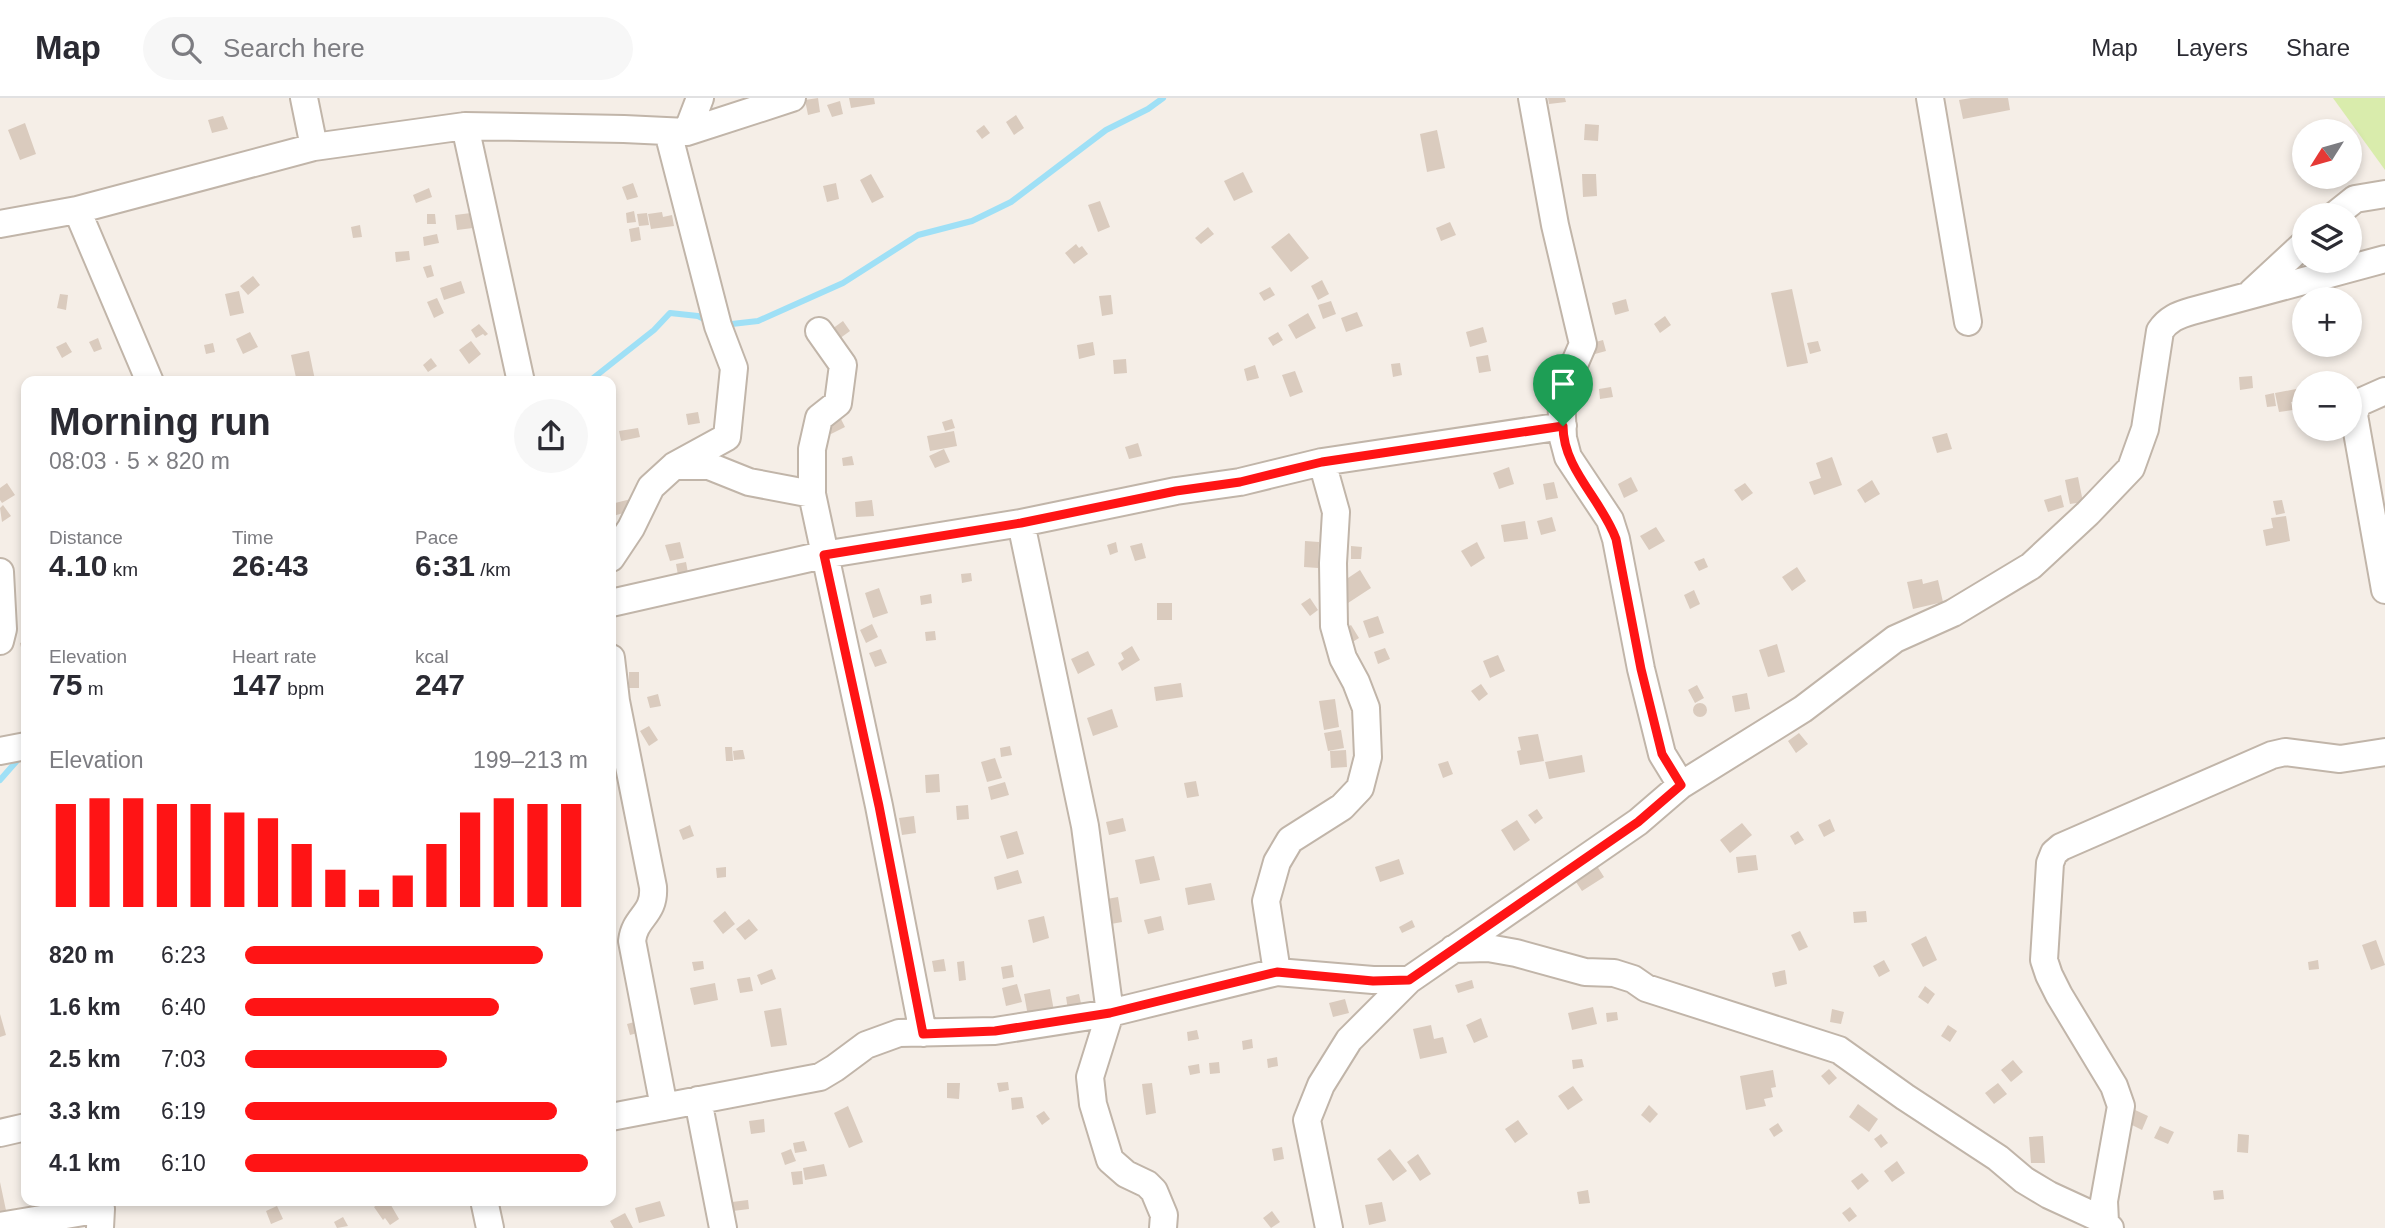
<!DOCTYPE html>
<html lang="en">
<head>
<meta charset="utf-8">
<style>
  body { margin:0; font-family:Helvetica,sans-serif; background:#f7f7f7; color:#2b2b33; height:100vh; display:flex; flex-direction:column; font-size:26px; white-space:nowrap }
  * { box-sizing:border-box; margin:0 }
  p { font-size:23px; color:#7c7c81 }
  .icon { flex:none; width:38px; height:38px; fill:none; stroke:currentColor; stroke-width:2; stroke-linecap:round; stroke-linejoin:round }
  .map { position:relative; flex:1; overflow:hidden }
  .sheet { position:absolute; left:21px; top:278px; width:595px; height:830px; display:flex; flex-direction:column; background:#fff; border-radius:14px; box-shadow:0 4px 10px #0003 }
  .sheet>* { flex:none }
  .needle { width:46px; rotate:233deg }
  .fabs { position:absolute; left:2292px; top:21px; display:grid; gap:14px }
  .fabs a { display:grid; place-items:center; width:70px; height:70px; border-radius:50%; background:#fff; box-shadow:0 4px 10px #0003; font-size:35px }
  .pin { position:absolute; display:grid; place-items:center; width:60px; height:60px; color:#fff; margin:-72px -30px; border-radius:50% 50% 50% 0; rotate:-45deg; box-shadow:0 0 7px #0007 }
  .pin .icon { rotate:45deg }
  .round { display:grid; place-items:center; flex:none; width:74px; height:74px; border-radius:37px; background:#f7f7f7 }
  .overview { display:flex; align-items:center; justify-content:space-between; height:119px; padding:0 28px }
  h1 { font-size:38px; font-weight:800; line-height:52px }
  .figures { display:grid; grid-template-columns:repeat(3,1fr); gap:10px; height:119px; padding:7px 28px }
  .figures div { display:grid; align-content:center }
  .figures b { font-size:30px; font-weight:800 }
  .figures small { font-size:19px; font-weight:400 }
  .figures p { font-size:19px }
  .chart { height:196px; padding:14px 28px }
  .chart p { display:flex; justify-content:space-between }
  .chart svg { width:100%; height:126px; margin-top:7px; stroke:#ff1415; stroke-width:6 }
  ul { padding:0 28px; list-style:none; font-size:23px }
  li { display:grid; grid-template-columns:112px 84px 1fr; align-items:center; height:52px }
  li i { height:18px; border-radius:9px; background:#ff1415 }
  header { display:flex; align-items:center; gap:42px; box-sizing:border-box; height:98px; padding:0 35px; background:#fff; border-bottom:2px solid #e1e1e2 }
  header strong { font-size:33px }
  nav { display:flex; gap:38px; margin-inline-start:auto; font-size:24px }
  .search { width:490px; height:63px; background:#f7f7f7; display:flex; align-items:center; gap:18px; box-sizing:border-box; padding:0 24px; border-radius:38px; color:#7c7c81; font-size:26px }
  .map>svg:first-child { display:block }
  .green { fill:#d9ecac }
  .lines { fill:none; stroke-linecap:round; stroke-linejoin:round }
  .stream { stroke:#9fe0f6; stroke-width:6 }
  .building { fill:#dacbbe }
  .minor-casing { stroke:#c1b5a9; stroke-width:30 }
  .minor { stroke:#fff; stroke-width:26 }
  .route-casing { stroke:#fff; stroke-width:14 }
  .route { stroke:#ff1415; stroke-width:9 }
</style>
</head>
<body>
<header>
<strong>Map</strong>
<div class="search"><svg class="icon" aria-label="search" viewBox="0 0 24 24"><circle cx="10" cy="10" r="6"/><path d="M15 15l6 6"/></svg>Search here</div>
<nav><a>Map</a><a>Layers</a><a>Share</a></nav>
</header>
<div class="map">
<svg width="2385" height="1130" viewBox="0 0 2385 1130">
  <rect width="100%" height="100%" fill="#f5eee7"/>
  <path class="green" d="M2333 0H2385V72Z"/>
  <g class="lines">
    <path class="stream" d="M723 227 758 223 843 185 918 137 972 123 1011 104 1106 32 1148 11 1163 0
      M584 284 592 281 654 232 670 215 698 218 710 224
      M0 682 22 657"/>
  </g>
  <path class="building" d="M818 0 820 14 808 17 805 2Z
    M849 0H874L875 6 851 10Z
    M1548 0H1565L1566 4 1549 6Z
    M1971 0H2008L2010 12 1963 21 1959 2Z
    M840 3 843 16 832 19 827 7Z
    M1016 17 1024 30 1014 37 1006 24Z
    M223 18 228 31 212 35 208 22Z
    M25 25 36 56 20 62 8 32Z
    M1585 26 1599 27 1598 43 1584 42Z
    M984 27 990 35 982 41 976 33Z
    M1437 32 1445 70 1427 74 1420 36Z
    M1243 74 1253 94 1234 103 1224 83Z
    M871 76 884 99 872 105 860 82Z
    M1582 76H1596L1597 98 1583 99Z
    M633 85 638 99 627 102 622 89Z
    M836 85 839 101 827 104 823 88Z
    M429 90 432 99 416 105 413 97Z
    M1100 103 1110 129 1098 134 1088 107Z
    M634 113 636 124 627 125 626 115Z
    M662 114 663 119 672 117 674 128 651 131 648 116Z
    M471 115 473 130 457 132 455 117Z
    M647 115 649 127 639 128 637 116Z
    M427 116H435L436 126H427Z
    M1450 124 1456 137 1441 143 1436 130Z
    M360 127 362 139 353 140 351 129Z
    M639 129 641 142 631 144 629 131Z
    M1208 129 1214 136 1201 146 1195 140Z
    M1289 135 1309 160 1291 174 1271 149Z
    M437 136 439 145 424 148 423 139Z
    M1076 146 1079 150 1082 148 1088 156 1074 166 1065 155Z
    M409 153 410 162 396 164 395 154Z
    M431 167 434 178 427 180 423 169Z
    M253 178 260 187 248 197 240 188Z
    M1322 182 1329 196 1318 202 1311 188Z
    M461 183 465 195 444 202 440 190Z
    M1270 189 1275 197 1264 203 1259 195Z
    M1792 191 1808 265 1787 269 1771 195Z
    M239 193 244 215 230 218 225 196Z
    M60 196 68 197 66 212 57 210Z
    M1111 197 1113 216 1102 218 1099 198Z
    M437 200 444 215 434 220 427 204Z
    M1626 201 1629 213 1615 217 1612 205Z
    M1331 203 1336 216 1323 221 1318 207Z
    M1357 214 1363 228 1346 234 1341 220Z
    M1308 215 1316 230 1296 241 1288 227Z
    M1665 218 1671 227 1660 235 1654 226Z
    M843 223 850 233 839 241 832 231Z
    M479 226 488 236 485 238 483 236 476 240 471 232Z
    M1483 229 1487 244 1470 249 1466 234Z
    M250 234 258 249 243 256 236 241Z
    M1278 234 1283 242 1273 248 1268 240Z
    M98 240 102 251 94 254 89 244Z
    M1603 242 1606 253 1595 256 1592 245Z
    M471 243 481 256 469 266 459 252Z
    M1818 243 1821 253 1810 256 1807 245Z
    M66 244 72 254 62 260 56 249Z
    M1093 244 1095 257 1079 261 1077 247Z
    M213 245 215 254 206 256 204 247Z
    M309 253 315 282 297 284 291 257Z
    M1488 257 1491 273 1479 275 1476 259Z
    M431 260 437 268 428 274 423 267Z
    M1126 261 1127 275 1114 276 1113 262Z
    M1400 265 1402 277 1393 279 1391 266Z
    M1255 267 1259 280 1247 283 1244 271Z
    M1295 273 1303 294 1290 299 1282 277Z
    M2252 278 2253 290 2240 292 2239 279Z
    M1611 289 1613 299 1600 301 1599 291Z
    M2296 291 2298 303 2291 304 2293 312 2279 314 2275 295Z
    M2274 295 2276 308 2267 309 2265 297Z
    M698 314 700 325 688 327 686 316Z
    M839 317 845 329 831 336 826 324Z
    M952 321 955 330 945 333 942 324Z
    M638 330 640 339 621 343 619 333Z
    M954 333 957 348 930 353 927 338Z
    M1947 335 1952 351 1937 355 1932 339Z
    M1138 345 1142 358 1129 361 1125 349Z
    M944 351 950 364 935 370 929 358Z
    M852 358 854 367 843 368 842 360Z
    M1832 359 1842 387 1814 397 1809 384 1821 380 1816 365Z
    M1509 369 1514 386 1499 391 1493 375Z
    M1631 379 1638 393 1624 400 1618 386Z
    M2078 379 2083 404 2070 406 2065 382Z
    M1872 382 1880 396 1865 405 1857 392Z
    M1554 384 1558 400 1546 402 1543 386Z
    M7 385 15 397 2 405 0 402V390Z
    M1745 385 1753 395 1742 403 1734 392Z
    M2061 397 2064 409 2048 414 2044 402Z
    M631 401 634 412 613 418 611 406Z
    M872 402 874 418 856 419 855 404Z
    M2282 402 2285 415 2276 417 2273 403Z
    M3 407 11 418 2 424 0 410Z
    M2286 418 2290 443 2266 448 2263 432 2273 430 2271 420Z
    M1552 419 1556 433 1541 437 1537 423Z
    M1525 423 1528 441 1504 444 1501 427Z
    M1656 429 1665 443 1649 452 1640 438Z
    M1305 443 1319 444 1318 470 1304 469Z
    M680 444 684 460 670 463 665 447Z
    M1116 444 1118 454 1110 457 1107 447Z
    M1477 444 1485 460 1471 469 1461 453Z
    M1142 445 1146 460 1135 463 1130 448Z
    M1351 448 1362 449 1361 461H1351Z
    M1704 460 1708 469 1699 473 1694 464Z
    M686 464 688 475 678 477 676 466Z
    M1797 469 1806 483 1792 493 1782 479Z
    M1360 472 1371 490 1348 505 1336 488Z
    M971 475 972 483 962 485 961 476Z
    M1922 481 1923 486 1938 482 1943 504 1913 511 1907 484Z
    M879 490 888 515 873 520 865 495Z
    M1694 492 1700 506 1690 511 1684 497Z
    M931 496 932 505 921 507 920 498Z
    M1310 500 1318 512 1310 518 1301 506Z
    M1157 505H1172V522H1157Z
    M1378 518 1384 535 1369 540 1363 523Z
    M872 526 878 539 866 545 860 532Z
    M1351 527 1359 540 1346 548 1338 535Z
    M935 533 936 542 926 543 925 534Z
    M26 543V567H25L20 545Z
    M1777 546 1785 574 1768 579 1759 552Z
    M1132 548 1140 562 1122 573 1118 565 1124 561 1121 555Z
    M1385 550 1390 561 1378 566 1374 554Z
    M881 551 887 565 875 569 869 555Z
    M1088 553 1095 567 1078 576 1071 561Z
    M1498 557 1505 573 1490 580 1483 563Z
    M629 574H639V590H629Z
    M1181 585 1183 599 1156 603 1154 589Z
    M1481 586 1488 596 1479 603 1471 593Z
    M1697 587 1704 600 1695 605 1688 592Z
    M1747 595 1750 611 1735 614 1732 598Z
    M658 596 661 608 650 610 647 599Z
    M1335 601 1339 629 1324 632 1319 603Z
    M1693 612a7 7 0 1 1 14 0a7 7 0 1 1-14 0Z
    M1112 611 1118 629 1093 638 1087 620Z
    M649 628 658 642 649 648 640 633Z
    M1341 632 1344 650 1328 653 1324 635Z
    M1799 635 1808 646 1796 655 1788 643Z
    M1538 636 1544 663 1520 667 1517 653 1521 652 1518 639Z
    M1010 648 1012 657 1001 659 1000 650Z
    M725 649H732L733 663H726Z
    M740 652H743L745 661 734 662 733 653Z
    M1346 652 1347 669 1331 670 1330 653Z
    M1582 657 1585 674 1549 681 1545 664Z
    M995 660 1002 680 987 684 981 664Z
    M1448 663 1453 676 1443 680 1438 666Z
    M939 676 940 694 926 695 925 677Z
    M1196 683 1199 698 1187 700 1184 685Z
    M1005 684 1009 697 991 702 988 689Z
    M968 707 969 721 957 722 956 708Z
    M1537 711 1543 720 1535 726 1528 717Z
    M914 718 916 735 902 737 899 720Z
    M1123 720 1126 733 1109 737 1106 724Z
    M1830 721 1835 733 1824 739 1818 727Z
    M1517 722 1530 742 1514 753 1501 732Z
    M1742 725 1752 737 1730 755 1720 742Z
    M690 727 694 738 683 742 679 732Z
    M1017 733 1024 756 1007 761 1000 738Z
    M1798 733 1804 742 1795 747 1790 738Z
    M1756 757 1758 772 1738 775 1736 759Z
    M1154 758 1160 782 1140 786 1135 762Z
    M1399 761 1404 776 1380 784 1375 769Z
    M1597 768 1604 779 1582 793 1574 781Z
    M726 769V779L717 780 716 770Z
    M1018 772 1022 785 997 792 994 779Z
    M1211 785 1215 802 1188 807 1185 790Z
    M1118 799 1122 824 1111 826 1107 801Z
    M725 813 735 826 723 836 713 823Z
    M1866 813 1867 824 1854 825 1853 814Z
    M1044 818 1049 840 1033 845 1028 822Z
    M1161 818 1164 832 1148 836 1144 822Z
    M749 821 758 832 745 842 736 831Z
    M1412 822 1415 829 1402 835 1399 829Z
    M1800 833 1808 849 1799 853 1791 837Z
    M1926 838 1937 862 1923 869 1911 846Z
    M2376 842 2385 867 2371 872 2362 847Z
    M944 861 946 873 934 874 932 863Z
    M1884 862 1890 873 1879 879 1873 868Z
    M2318 862 2319 871 2309 872 2308 864Z
    M703 863 704 871 694 873 692 864Z
    M964 863 966 882 959 883 957 864Z
    M1012 867 1014 879 1003 881 1001 869Z
    M772 871 776 881 761 887 757 877Z
    M1785 872 1787 886 1775 889 1772 875Z
    M750 879 753 893 740 895 737 881Z
    M1472 882 1474 890 1458 895 1455 887Z
    M715 885 718 902 694 907 690 890Z
    M1017 886 1022 904 1006 908 1002 890Z
    M1925 888 1935 896 1928 906 1918 899Z
    M1050 891 1054 913 1028 918 1024 896Z
    M1079 896 1082 910 1068 912 1066 899Z
    M1345 901 1349 915 1333 919 1329 905Z
    M1593 909 1597 926 1572 932 1568 915Z
    M781 910 787 947 771 949 764 913Z
    M1832 911 1844 914 1841 926 1830 924Z
    M1617 914 1618 922 1607 924 1606 915Z
    M0 916 6 937 0 939Z
    M1481 920 1488 939 1474 945 1466 927Z
    M638 923 641 934 630 937 627 926Z
    M1431 927 1434 941 1443 939 1447 955 1420 961 1413 931Z
    M1948 927 1957 933 1950 944 1941 938Z
    M1197 932 1199 941 1188 943 1187 934Z
    M1252 941 1253 950 1243 952 1242 943Z
    M1277 959 1278 968 1268 970 1267 961Z
    M1582 961 1584 969 1573 971 1572 962Z
    M2013 962 2023 974 2011 984 2001 972Z
    M1219 964 1220 975 1210 976 1209 965Z
    M1199 966 1200 975 1190 977 1188 968Z
    M1829 971 1837 980 1829 987 1821 978Z
    M1773 972 1776 989 1771 990 1773 999 1764 1001 1766 1008 1746 1012 1740 978Z
    M1008 984 1009 992 999 994 997 985Z
    M947 985H960L959 1001 947 1000Z
    M1152 985 1156 1015 1146 1017 1142 986Z
    M1998 985 2007 996 1994 1006 1985 995Z
    M1573 988 1583 1002 1568 1012 1558 998Z
    M1022 999 1024 1010 1012 1012 1011 1000Z
    M1858 1006 1878 1021 1869 1034 1849 1019Z
    M1649 1007 1658 1016 1650 1025 1641 1017Z
    M848 1008 863 1044 849 1050 834 1015Z
    M2133 1011 2148 1018 2142 1032 2126 1024Z
    M1044 1013 1050 1021 1042 1027 1036 1018Z
    M764 1021 765 1034 751 1036 749 1023Z
    M1518 1022 1528 1036 1515 1045 1505 1031Z
    M1778 1025 1783 1033 1774 1039 1769 1031Z
    M2160 1028 2174 1034 2168 1046 2154 1040Z
    M1881 1036 1888 1045 1881 1050 1874 1041Z
    M2238 1036 2249 1037 2248 1055 2237 1054Z
    M2043 1038 2045 1065H2031L2029 1039Z
    M804 1043 807 1053 795 1055 793 1045Z
    M1282 1049 1284 1061 1274 1063 1272 1051Z
    M791 1051 796 1063 785 1067 781 1055Z
    M1390 1051 1407 1073 1393 1083 1377 1061Z
    M1418 1056 1431 1076 1420 1083 1407 1064Z
    M1897 1063 1905 1075 1892 1084 1884 1073Z
    M824 1066 827 1078 805 1082 803 1070Z
    M802 1073 803 1086 793 1087 791 1074Z
    M1862 1075 1869 1083 1858 1092 1851 1083Z
    M0 1084 7 1117 0 1118Z
    M1588 1092 1590 1105 1579 1106 1577 1094Z
    M2223 1092 2224 1101 2214 1102 2213 1093Z
    M383 1102H388L399 1121 390 1127 385 1120 383 1122 374 1109Z
    M748 1102 749 1111 733 1113 732 1104Z
    M660 1103 665 1118 639 1125 635 1110Z
    M1382 1104 1386 1123 1369 1127 1365 1107Z
    M277 1108 283 1121 271 1126 266 1113Z
    M1850 1109 1857 1118 1849 1124 1842 1115Z
    M1272 1113 1280 1124 1271 1130 1263 1120Z
    M625 1115 633 1130H614L610 1123Z
    M343 1119 348 1128 337 1130 334 1124Z"/>
  <g class="lines">
    <defs>
      <path id="minor" d="M304 0 314 49
        M1532 0 1555 127 1583 246 1561 297 1563 340 1568 359 1610 422 1616 441 1641 571 1662 656 1681 687
        M1930 0 1968 224
        M465 28 521 284
        M687 34 700 0
        M77 112 150 284
        M2335 117 2355 101 2385 96
        M0 126 77 112 314 49 465 28 624 31 687 34 792 0
        M2252 194 2305 145
        M819 233 843 267 838 305 819 320 812 351V396L879 708 923 935
        M2385 293 2358 305 2354 317 2385 492
        M678 368H709L749 384 812 396
        M1021 425 1085 728 1110 915 1090 979 1093 1006 1110 1062 1126 1076 1147 1086 1154 1093 1164 1117 1163 1130
        M611 460 631 430 651 389 674 368 727 339 734 270 718 228 668 34
        M0 474 3 531 0 543
        M611 505 823 457 1021 425 1176 393 1240 384 1322 364 1563 328
        M611 560 616 603 653 789C655 817 635 818 632 843L664 1009
        M0 653 26 648
        M1453 851 1488 850 1516 855 1585 874 1614 875 1633 881 1646 890 1839 952 1905 999 1998 1060 2024 1082 2049 1097 2099 1120 2110 1130
        M1277 874 1266 803 1277 764 1290 742 1342 709 1360 690 1368 659 1366 610 1356 584 1343 560 1334 528 1333 465 1336 414 1322 364
        M698 1002 723 1130
        M611 1019 820 979 835 970 866 947 899 935 995 933 1110 915 1277 874 1373 882H1409
        M0 1035 26 1029
        M484 1102 490 1130
        M2105 1124 2104 1103 2121 1008 2114 988 2059 897 2049 877 2044 862 2050 765 2054 755 2061 749 2272 657 2285 654 2340 661 2385 654
        M0 1128 101 1111 100 1130
        M1329 1130 1307 1022 1321 987 1349 942 1409 882 1638 724 1681 687 1803 611 1895 541 1953 515 2031 468 2088 415 2131 370 2145 331 2160 233C2168 221 2178 217 2192 213L2385 161"/>
    </defs>
    <use href="#minor" class="minor-casing"/>
    <use href="#minor" class="minor"/>
  </g>
  <g class="lines">
    <defs>
      <path id="route" d="M1563 328C1563 371 1602 402 1616 441L1641 571 1662 656 1681 687 1638 724 1409 882 1373 883 1277 874 1110 915 995 933 923 936 879 708 824 457 1021 425 1176 393 1240 384 1322 364Z"/>
    </defs>
    <use href="#route" class="route-casing"/>
    <use href="#route" class="route"/>
  </g>
</svg>
<div class="fabs">
<a><svg class="needle" viewBox="-14 -14 28 28"><path d="M0-13l5 13h-10z" fill="#e53935"/><path d="M0 13l5-13h-10z" fill="#7c7c81"/></svg></a>
<a><svg class="icon" aria-label="layers" viewBox="0 0 24 24"><path d="M12 4l9 5-9 5-9-5zM3 14l9 5 9-5"/></svg></a>
<a>+</a>
<a>−</a>
</div>
<div class="pin" style="left:1563px;top:328px;background:#1e9e55"><svg class="icon" aria-label="arrive" viewBox="0 0 24 24"><path d="M6 21V4h12l-3 4 3 4H6"/></svg></div>
<section class="sheet">
<div class="overview"><div><h1>Morning run</h1><p>08:03 · 5 × 820 m</p></div><a class="round"><svg class="icon" aria-label="share" viewBox="0 0 24 24"><path d="M12 15V3M7 8l5-5 5 5M5 13v7h14v-7"/></svg></a></div>
<div class="figures">
<div><p>Distance</p><b>4.10<small> km</small></b></div>
<div><p>Time</p><b>26:43</b></div>
<div><p>Pace</p><b>6:31<small> /km</small></b></div>
</div>
<div class="figures">
<div><p>Elevation</p><b>75<small> m</small></b></div>
<div><p>Heart rate</p><b>147<small> bpm</small></b></div>
<div><p>kcal</p><b>247</b></div>
</div>
<div class="chart"><p><span>Elevation</span>199–213 m</p>
<svg viewBox="0 0 160 44" preserveAspectRatio="none"><path d="M5 44V8M15 44V6M25 44V6M35 44V8M45 44V8M55 44V11M65 44V13M75 44V22M85 44V31M95 44V38M105 44V33M115 44V22M125 44V11M135 44V6M145 44V8M155 44V8"/></svg>
</div>
<ul>
<li><b>820 m</b>6:23<i style="width:87%"></i></li>
<li><b>1.6 km</b>6:40<i style="width:74%"></i></li>
<li><b>2.5 km</b>7:03<i style="width:59%"></i></li>
<li><b>3.3 km</b>6:19<i style="width:91%"></i></li>
<li><b>4.1 km</b>6:10<i style="width:100%"></i></li>
</ul>
</section>
</div>
</body>
</html>
